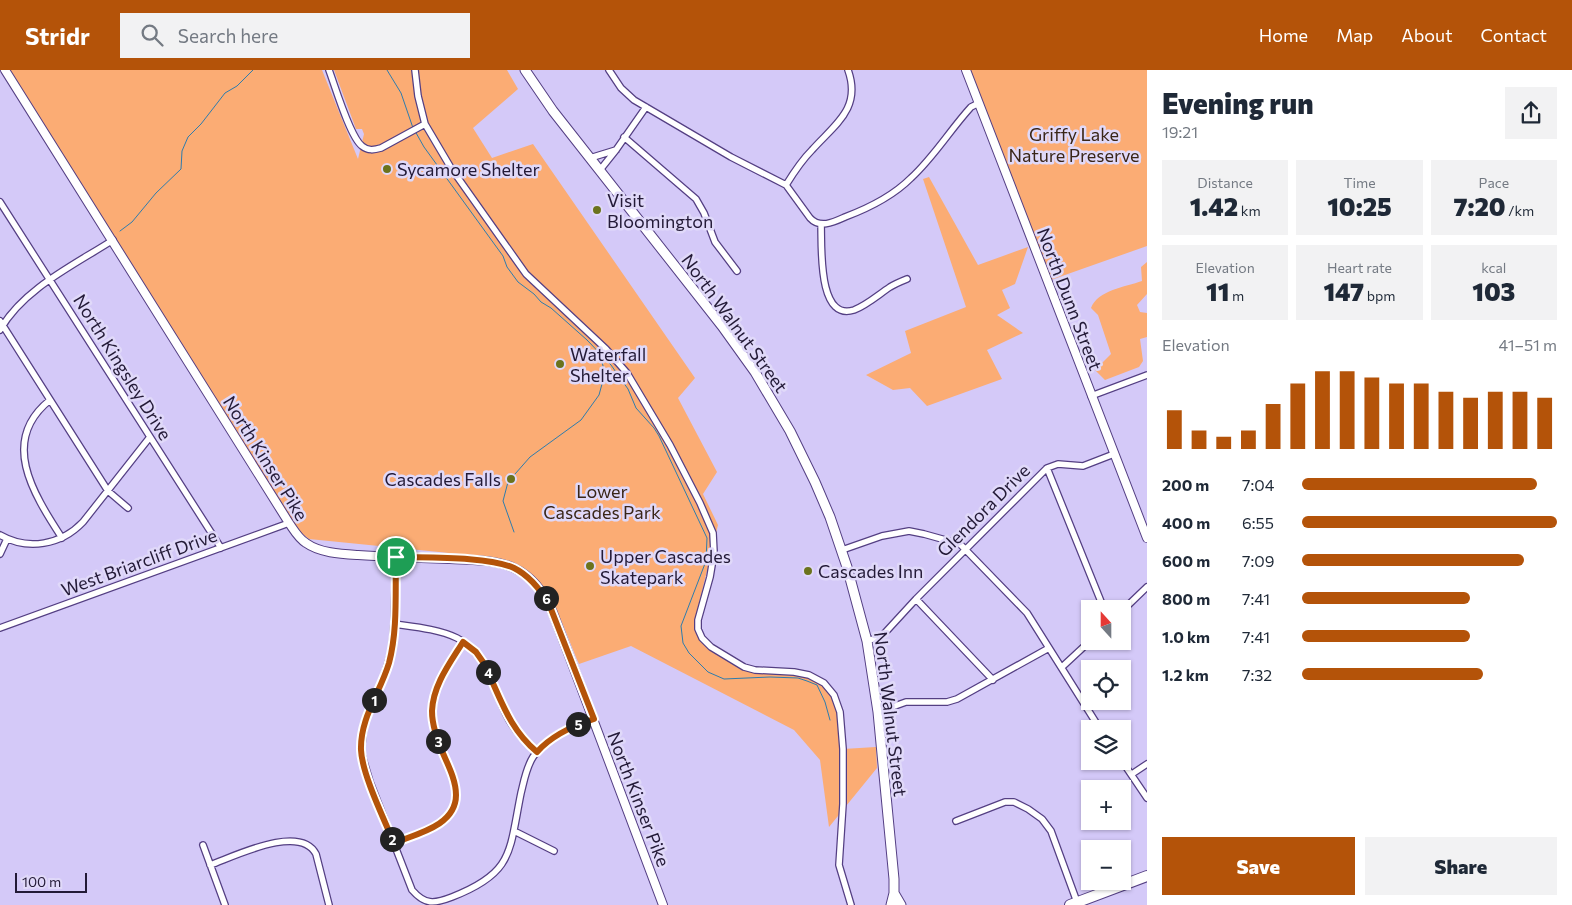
<!DOCTYPE html>
<html lang="en">
<head>
<meta charset="utf-8">
<style>
  body { margin:0; font-family:Commissioner,sans-serif; background:#f2f2f3; color:#1f2937; height:100vh; display:flex; flex-direction:column; font-size:19px; white-space:nowrap }
  * { box-sizing:border-box; margin:0 }
  p { font-size:16px; color:#747a83 }
  .icon { flex:none; width:28px; height:28px; fill:none; stroke:currentColor; stroke-width:2; stroke-linecap:round; stroke-linejoin:round }
  .map { position:relative; flex:1; overflow:hidden }
  .panel { display:flex; flex-direction:column; background:#fff; width:425px }
  .panel>* { flex:none }
  .needle { width:32px; rotate:339deg }
  .buttons { position:absolute; left:1081px; top:530px; display:grid; gap:10px }
  .buttons a { display:grid; place-items:center; width:50px; height:50px; border-radius:0px; background:#fff; box-shadow:0 1px 4px #0004; font-size:25px }
  .scale { position:absolute; left:15px; bottom:12px; width:72px; box-sizing:border-box; padding-left:5px; border:2px solid #231a37; border-top:0; font-size:14px; line-height:18px; white-space:nowrap; color:#231a37; -webkit-text-stroke:4px #e0d9f9; paint-order:stroke }
  .pin { position:absolute; display:grid; place-items:center; width:42px; height:42px; color:#fff; margin:-21px; border:2px solid #fff; border-radius:50%; box-shadow:0 1px 5px #0007 }
  .km { position:absolute; width:25px; height:25px; margin:-12px; border-radius:50%; background:#222; color:#fff; font-size:14px; line-height:25px; text-align:center }
  .round { display:grid; place-items:center; flex:none; width:52px; height:52px; border-radius:0px; background:#f2f2f3 }
  .overview { display:flex; align-items:center; justify-content:space-between; height:85px; padding:0 15px }
  h1 { font-size:28px; font-weight:800; line-height:38px }
  .stats { display:grid; grid-template-columns:repeat(3,1fr); gap:8px; height:85px; padding:5px 15px }
  .stats div { display:grid; align-content:center; border-radius:0px; background:#f2f2f3; text-align:center }
  .stats b { font-size:25px; font-weight:800 }
  .stats small { font-size:14px; font-weight:400 }
  .stats p { font-size:14px }
  .chart { height:140px; padding:10px 15px }
  .chart p { display:flex; justify-content:space-between }
  .chart svg { width:100%; height:90px; margin-top:5px; stroke:#b45309; stroke-width:6 }
  .action { display:flex; gap:10px; margin-top:auto; padding:10px 15px }
  .action a { flex:1; height:58px; border-radius:0px; background:#b45309; color:#fff; font-size:20px; font-weight:800; line-height:58px; text-align:center }
  .action a+a { background:#f2f2f3; color:#1f2937 }
  ul { padding:0 15px; list-style:none; font-size:16px }
  li { display:grid; grid-template-columns:80px 60px 1fr; align-items:center; height:38px }
  li i { height:12px; border-radius:6px; background:#b45309 }
  header { display:flex; align-items:center; gap:30px; box-sizing:border-box; height:70px; padding:0 25px; background:#b45309; color:#fff }
  header strong { font-size:24px }
  nav { display:flex; gap:28px; margin-inline-start:auto; font-size:18px }
  .search { width:350px; height:45px; background:#f2f2f3; display:flex; align-items:center; gap:12px; box-sizing:border-box; padding:0 18px; border-radius:0px; color:#747a83; font-size:19px }
  main { display:flex; flex:1; min-height:0 }
  .map>svg:first-child { display:block }
  .green { fill:#fbac74 }
  .lines { fill:none; stroke-linecap:round; stroke-linejoin:round }
  .stream { stroke:#2e7cad; stroke-width:1 }
  .minor-casing { stroke:#543f83; stroke-width:8 }
  .tertiary-casing { stroke:#543f83; stroke-width:10 }
  .primary-casing { stroke:#543f83; stroke-width:11 }
  .trunk-casing { stroke:#543f83; stroke-width:12 }
  .minor { stroke:#fff; stroke-width:5.5 }
  .tertiary { stroke:#fff; stroke-width:8 }
  .primary { stroke:#fff; stroke-width:9 }
  .trunk { stroke:#fff; stroke-width:10 }
  .route-casing { stroke:#fff; stroke-width:10 }
  .route { stroke:#b45309; stroke-width:6 }
  .poi-dot { fill:#6b731d; stroke:#e0d9f9; stroke-width:2 }
  .labels { text-anchor:middle; dominant-baseline:central; stroke-width:5; stroke-linejoin:round; paint-order:stroke }
  .park-label { font-size:18px; fill:#392517; stroke:#e0d9f9 }
  .poi-label { font-size:18px; fill:#231a37; stroke:#e0d9f9; text-anchor:start }
  .street-label { font-size:18px; fill:#231a37; stroke:#e0d9f9 }
</style>
</head>
<body>
<header>
<strong>Stridr</strong>
<div class="search"><svg class="icon" aria-label="search" viewBox="0 0 24 24"><circle cx="10" cy="10" r="6"/><path d="M15 15l6 6"/></svg>Search here</div>
<nav><a>Home</a><a>Map</a><a>About</a><a>Contact</a></nav>
</header>
<main>
<div class="map">
<svg width="1147" height="835" viewBox="0 0 1147 835">
  <rect width="100%" height="100%" fill="#d4c9f8"/>
  <path class="green" d="M9 0H322L358 89 364 64 362 59H356L334 0H507L518 19 473 58 492 88 533 74 695 308 678 328 717 402 703 424 718 455 695 550C694 570 708 578 723 587 729 590 734 595 740 596 769 603 814 597 832 626 841 641 840 662 843 679L876 677 877 698 829 757 820 690 794 660 631 576 579 594C567 567 553 520 529 502 517 494 503 490 489 487L309 469 300 462Z
    M966 0H1147V176L1048 211Z
    M929 107 978 195 1028 177 1015 214 1002 220 1010 238 997 245 1023 263 987 280 1002 309 927 336 910 318 893 320 866 305 911 283 905 261 966 237 923 109Z
    M1147 192V224L1137 235 1140 242 1147 243V267L1140 269 1143 291 1139 297 1105 310 1095 300 1111 284 1098 245 1091 238C1098 220 1125 217 1142 211L1141 197Z"/>
  <g class="lines">
    <path class="stream" d="M387 0 401 23 413 58
      M415 61 424 77 495 175 503 186 507 197 518 212 534 224 541 232 551 238 587 270 611 295 628 319 636 338 654 358 659 366 707 468 706 491 681 556 683 573 689 583 708 602 724 609 770 607 798 608 807 611 817 615 825 632 830 650
      M120 161 132 152 156 123 181 99 182 81 188 67 201 54 225 23 237 16 253 0
      M514 462 503 431 508 412 530 387 581 350 599 325 605 303 600 285"/>
    <defs>
      <path id="minor" d="M329 0C335 16 350 67 362 76 368 81 374 80 381 78L425 54
        M415 0 418 26 425 54 451 98 526 204 606 279 627 303 670 375 700 433 713 463 714 483 710 507 698 550V559L702 568 711 577 744 597 755 600 794 602 809 605 824 613 834 625 840 642 843 679V734L839 795 851 835
        M609 0 621 18 634 30 731 87 786 115 810 148C820 159 834 152 845 147 869 138 893 126 911 108 934 87 950 60 971 37L979 33
        M624 67 696 129 704 143 715 172 737 201
        M590 88 616 80
        M600 100 616 80 646 37
        M786 115C794 102 802 90 812 80 834 55 862 39 848 0
        M0 132 221 478
        M821 154C822 174 817 252 854 240 867 235 878 225 890 217 895 214 902 211 907 209
        M0 251 108 421 128 438
        M0 260C23 219 74 195 113 170
        M1091 326 1147 305
        M50 330C0 370 32 422 62 468
        M1047 398 1104 539
        M0 465C28 481 61 475 83 452L150 367
        M842 480 882 466 909 461 924 464 960 474 1027 543 1100 659
        M0 484 7 469
        M396 487 394 554 392 580 384 606 364 655 361 682 370 712 412 820C425 835 434 834 452 827 514 803 509 782 521 723 524 711 526 698 533 687 547 666 570 657 594 649
        M916 529 993 610
        M1122 541 1147 517
        M394 554C415 557 438 559 457 568 487 583 493 617 506 644 513 659 524 671 537 682
        M0 558 289 453
        M867 571 882 566 916 529 1047 398 1058 394 1083 396 1114 384
        M1062 597 1090 571
        M878 642 906 632H947L957 629 1049 578
        M1122 691 1147 728
        M1132 704 1147 694
        M956 751 1005 732H1014L1028 739 1042 749 1051 761 1077 832
        M514 761 554 781
        M394 773C416 764 456 756 456 725 456 710 448 695 442 681 437 668 432 655 432 641 433 615 450 593 463 572
        M203 775 225 835
        M210 795C233 787 300 753 316 784L329 835"/>
      <path id="tertiary" d="M5 0 289 453C294 460 298 468 306 473 320 483 341 484 358 485 388 487 419 488 450 489 470 490 495 489 514 498 533 507 545 524 553 543L663 835
        M966 0 1147 468"/>
      <path id="primary" d="M525 0 553 41 722 256 755 302 790 361 815 412 830 447 847 497 867 571 878 642 894 809V823L891 835
        M894 823 901 835"/>
      <path id="trunk" d="M1070 835 1147 806"/>
    </defs>
    <use href="#minor" class="minor-casing"/>
    <use href="#tertiary" class="tertiary-casing"/>
    <use href="#primary" class="primary-casing"/>
    <use href="#trunk" class="trunk-casing"/>
    <use href="#minor" class="minor"/>
    <use href="#tertiary" class="tertiary"/>
    <use href="#primary" class="primary"/>
    <use href="#trunk" class="trunk"/>
  </g>
  <g class="lines">
    <defs>
      <path id="route" d="M396 487C427 488 488 486 514 498 530 506 540 519 549 534L594 649C572 656 552 665 537 682 507 657 500 625 483 592L476 582 463 572C450 593 433 615 432 641 432 655 437 668 442 681 448 695 456 710 456 725 456 756 416 764 394 773 384 749 362 704 361 680 360 648 380 623 389 593 398 559 395 522 396 487Z"/>
    </defs>
    <use href="#route" class="route-casing"/>
    <use href="#route" class="route"/>
  </g>
  <g class="poi-dot">
    <circle cx="387" cy="99" r="5"/>
    <circle cx="597" cy="140" r="5"/>
    <circle cx="560" cy="294" r="5"/>
    <circle cx="511" cy="409" r="5"/>
    <circle cx="590" cy="496" r="5"/>
    <circle cx="808" cy="501" r="5"/>
  </g>
  <g class="labels">
    <g class="park-label">
      <text x="1074" y="64">Griffy Lake<tspan x="1074" dy="21">Nature Preserve</tspan></text>
      <text x="602" y="421">Lower<tspan x="602" dy="21">Cascades Park</tspan></text>
    </g>
    <g class="poi-label">
      <text x="397" y="99">Sycamore Shelter</text>
      <text x="607" y="130">Visit<tspan x="607" dy="21">Bloomington</tspan></text>
      <text x="570" y="284">Waterfall<tspan x="570" dy="21">Shelter</tspan></text>
      <text x="501" y="409" text-anchor="end">Cascades Falls</text>
      <text x="600" y="486">Upper Cascades<tspan x="600" dy="21">Skatepark</tspan></text>
      <text x="818" y="501">Cascades Inn</text>
    </g>
    <g class="street-label">
      <text transform="translate(1070 229) rotate(69)">North Dunn Street</text>
      <text transform="translate(735 253) rotate(54)">North Walnut Street</text>
      <text transform="translate(123 297) rotate(58)">North Kingsley Drive</text>
      <text transform="translate(266 388) rotate(58)">North Kinser Pike</text>
      <text transform="translate(983 440) rotate(-45)">Glendora Drive</text>
      <text transform="translate(139 492) rotate(-20)">West Briarcliff Drive</text>
      <text transform="translate(891 644) rotate(83)">North Walnut Street</text>
      <text transform="translate(639 729) rotate(69)">North Kinser Pike</text>
    </g>
  </g>
</svg>
<div class="buttons">
<a><svg class="needle" viewBox="-14 -14 28 28"><path d="M0-13l5 13h-10z" fill="#e53935"/><path d="M0 13l5-13h-10z" fill="#747a83"/></svg></a>
<a><svg class="icon" aria-label="locate" viewBox="0 0 24 24"><circle cx="12" cy="12" r="6"/><path d="M12 2v4M12 18v4M2 12h4M18 12h4"/></svg></a>
<a><svg class="icon" aria-label="layers" viewBox="0 0 24 24"><path d="M12 4l9 5-9 5-9-5zM3 14l9 5 9-5"/></svg></a>
<a>+</a>
<a>−</a>
</div>
<div class="scale">100 m</div>
<div class="pin" style="left:396px;top:487px;background:#1e9e55"><svg class="icon" aria-label="arrive" viewBox="0 0 24 24"><path d="M6 21V4h12l-3 4 3 4H6"/></svg></div>
<b class="km" style="left:374px;top:630px">1</b>
<b class="km" style="left:392px;top:769px">2</b>
<b class="km" style="left:438px;top:671px">3</b>
<b class="km" style="left:488px;top:602px">4</b>
<b class="km" style="left:578px;top:654px">5</b>
<b class="km" style="left:546px;top:528px">6</b>
</div>
<section class="panel">
<div class="overview"><div><h1>Evening run</h1><p>19:21</p></div><a class="round"><svg class="icon" aria-label="share" viewBox="0 0 24 24"><path d="M12 15V3M7 8l5-5 5 5M5 13v7h14v-7"/></svg></a></div>
<div class="stats">
<div><p>Distance</p><b>1.42<small> km</small></b></div>
<div><p>Time</p><b>10:25</b></div>
<div><p>Pace</p><b>7:20<small> /km</small></b></div>
</div>
<div class="stats">
<div><p>Elevation</p><b>11<small> m</small></b></div>
<div><p>Heart rate</p><b>147<small> bpm</small></b></div>
<div><p>kcal</p><b>103</b></div>
</div>
<div class="chart"><p><span>Elevation</span>41–51 m</p>
<svg viewBox="0 0 160 44" preserveAspectRatio="none"><path d="M5 44V25M15 44V35M25 44V38M35 44V35M45 44V22M55 44V12M65 44V6M75 44V6M85 44V9M95 44V12M105 44V12M115 44V16M125 44V19M135 44V16M145 44V16M155 44V19"/></svg>
</div>
<ul>
<li><b>200 m</b>7:04<i style="width:92%"></i></li>
<li><b>400 m</b>6:55<i style="width:100%"></i></li>
<li><b>600 m</b>7:09<i style="width:87%"></i></li>
<li><b>800 m</b>7:41<i style="width:66%"></i></li>
<li><b>1.0 km</b>7:41<i style="width:66%"></i></li>
<li><b>1.2 km</b>7:32<i style="width:71%"></i></li>
</ul>
<div class="action"><a>Save</a><a>Share</a></div>
</section>
</main>
</body>
</html>
